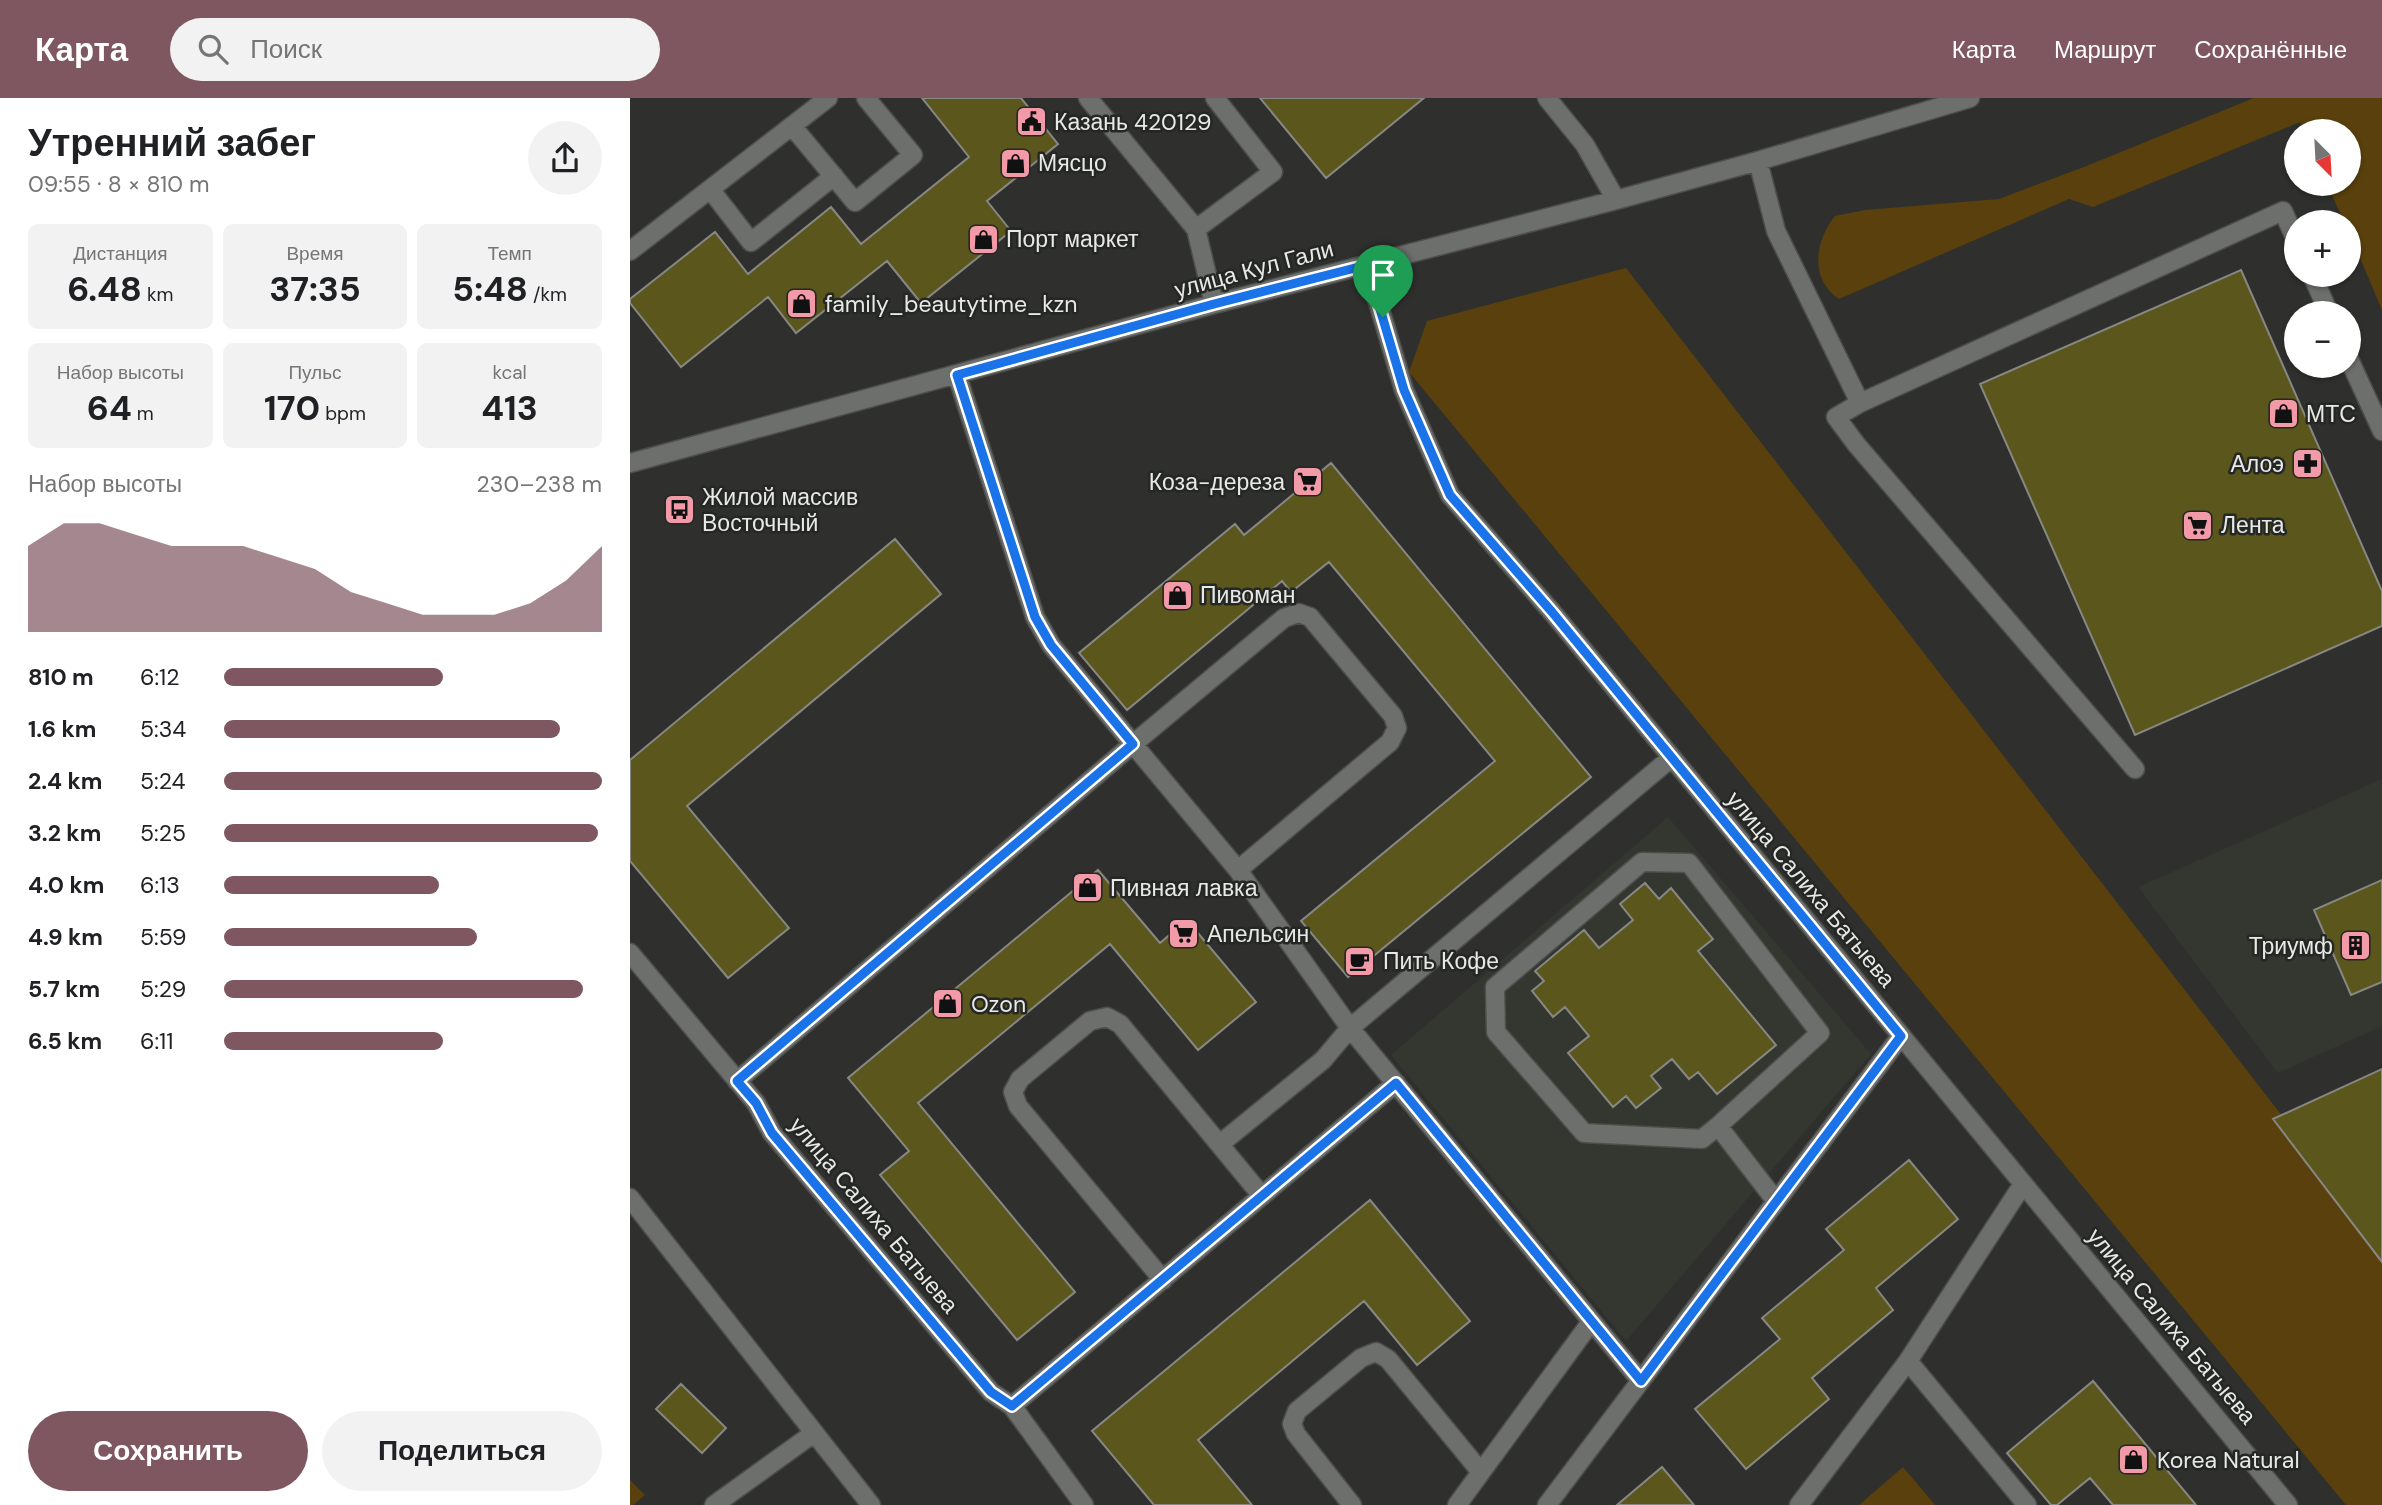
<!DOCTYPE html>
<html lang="ru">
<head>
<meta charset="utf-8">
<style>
  body { margin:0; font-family:"DM Sans",sans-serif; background:#f2f2f2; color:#202124; height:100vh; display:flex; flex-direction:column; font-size:26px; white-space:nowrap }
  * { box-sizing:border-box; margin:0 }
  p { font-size:23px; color:#757577 }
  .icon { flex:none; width:38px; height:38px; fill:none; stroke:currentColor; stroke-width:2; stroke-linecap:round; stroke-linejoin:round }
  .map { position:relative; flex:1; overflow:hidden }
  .drawer { display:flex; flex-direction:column; background:#fff; width:630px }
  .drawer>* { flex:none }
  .needle { width:46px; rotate:156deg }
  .fabs { position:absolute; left:1654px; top:21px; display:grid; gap:14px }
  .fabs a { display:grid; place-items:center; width:77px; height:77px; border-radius:50%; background:#fff; box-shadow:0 2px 5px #0004; font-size:35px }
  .pin { position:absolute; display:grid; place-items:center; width:60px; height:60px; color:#fff; margin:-72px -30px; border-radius:50% 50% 50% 0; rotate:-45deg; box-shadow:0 0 7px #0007 }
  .pin .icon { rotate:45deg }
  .round { display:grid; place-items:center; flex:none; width:74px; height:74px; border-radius:37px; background:#f2f2f2 }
  .summary { display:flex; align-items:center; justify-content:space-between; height:119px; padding:0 28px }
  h1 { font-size:38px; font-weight:700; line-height:52px }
  .stats { display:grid; grid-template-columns:repeat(3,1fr); gap:10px; height:119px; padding:7px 28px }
  .stats div { display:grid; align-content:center; border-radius:10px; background:#f2f2f2; text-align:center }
  .stats b { font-size:35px; font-weight:700 }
  .stats small { font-size:19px; font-weight:400 }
  .stats p { font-size:19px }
  .chart { height:196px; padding:14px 28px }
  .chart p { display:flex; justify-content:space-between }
  .chart svg { width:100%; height:126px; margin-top:7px; fill:#7f5760; opacity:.7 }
  .primary-button { display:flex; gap:14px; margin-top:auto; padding:14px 28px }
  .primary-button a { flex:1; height:80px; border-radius:42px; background:#7f5760; color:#fff; font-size:28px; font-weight:700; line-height:80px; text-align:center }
  .primary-button a+a { background:#f2f2f2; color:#202124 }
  ul { padding:0 28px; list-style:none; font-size:23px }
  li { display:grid; grid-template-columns:112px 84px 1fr; align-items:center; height:52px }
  li i { height:18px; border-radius:9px; background:#7f5760 }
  header { display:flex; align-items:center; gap:42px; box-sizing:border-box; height:98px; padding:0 35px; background:#7f5760; color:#fff }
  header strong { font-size:33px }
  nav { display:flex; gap:38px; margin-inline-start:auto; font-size:24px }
  .search { width:490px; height:63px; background:#f2f2f2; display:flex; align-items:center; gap:18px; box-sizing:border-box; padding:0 24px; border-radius:38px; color:#757577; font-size:26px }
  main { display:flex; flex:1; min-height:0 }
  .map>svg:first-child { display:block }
  .built { fill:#33372f }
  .green { fill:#59400c }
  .building { fill:#5a561c; stroke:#878784; stroke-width:2 }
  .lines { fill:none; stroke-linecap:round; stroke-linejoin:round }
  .minor-casing { stroke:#4d4e4c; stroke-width:21 }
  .minor { stroke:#6d6f6c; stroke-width:18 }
  .route-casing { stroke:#fff; stroke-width:14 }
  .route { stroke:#1a73e8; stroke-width:9 }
  .labels { text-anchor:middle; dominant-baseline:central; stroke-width:5; stroke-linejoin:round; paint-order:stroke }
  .poi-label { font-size:23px; fill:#e8e9e7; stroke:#252724; text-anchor:start }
  .street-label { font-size:23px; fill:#e8e9e7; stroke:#252724 }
</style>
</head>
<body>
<header>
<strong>Карта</strong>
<div class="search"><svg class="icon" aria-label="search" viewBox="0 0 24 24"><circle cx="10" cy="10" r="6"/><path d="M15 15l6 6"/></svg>Поиск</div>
<nav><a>Карта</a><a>Маршрут</a><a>Сохранённые</a></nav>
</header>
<main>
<section class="drawer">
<div class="summary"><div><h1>Утренний забег</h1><p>09:55 · 8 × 810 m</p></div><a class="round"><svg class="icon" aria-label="share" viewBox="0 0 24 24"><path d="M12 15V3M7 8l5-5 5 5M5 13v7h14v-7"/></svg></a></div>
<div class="stats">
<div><p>Дистанция</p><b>6.48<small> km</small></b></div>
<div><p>Время</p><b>37:35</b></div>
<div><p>Темп</p><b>5:48<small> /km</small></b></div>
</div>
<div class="stats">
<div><p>Набор высоты</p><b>64<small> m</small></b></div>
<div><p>Пульс</p><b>170<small> bpm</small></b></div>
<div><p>kcal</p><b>413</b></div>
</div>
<div class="chart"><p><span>Набор высоты</span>230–238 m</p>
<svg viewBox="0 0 160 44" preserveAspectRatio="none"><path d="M0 44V14L10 6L20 6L30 10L40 14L50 14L60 14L70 18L80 22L90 30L100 34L110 38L120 38L130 38L140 34L150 26L160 14V44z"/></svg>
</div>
<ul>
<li><b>810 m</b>6:12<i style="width:58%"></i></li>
<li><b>1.6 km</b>5:34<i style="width:89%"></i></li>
<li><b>2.4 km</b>5:24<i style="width:100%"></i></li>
<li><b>3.2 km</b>5:25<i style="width:99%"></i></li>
<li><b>4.0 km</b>6:13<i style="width:57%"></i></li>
<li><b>4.9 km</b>5:59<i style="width:67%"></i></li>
<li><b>5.7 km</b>5:29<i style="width:95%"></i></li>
<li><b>6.5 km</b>6:11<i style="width:58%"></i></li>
</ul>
<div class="primary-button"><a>Сохранить</a><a>Поделиться</a></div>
</section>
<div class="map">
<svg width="1752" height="1407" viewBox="0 0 1752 1407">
  <rect width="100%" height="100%" fill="#2f302e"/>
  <path class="built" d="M1752 681V928L1648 975 1508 789Z
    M1038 719 1241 956 996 1243 761 957Z"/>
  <path class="green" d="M1624 0H1752V212L1719 134 1718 124H1714L1697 86H1718V33H1675L1670 24 1463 109 1439 101 1209 201C1179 181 1185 143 1205 118L1235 112 1369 101 1454 69Z
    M996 170 1752 1147V1407H1716L779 274 797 223Z
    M1273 1369 1305 1407H1229Z
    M0 1382 15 1397 3 1407H0Z"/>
  <path class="building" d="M292 0H391L428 46 357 103 381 133 291 205 257 163 166 235 138 199 51 269 0 205V201L85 134 118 176 201 109 231 146 339 59Z
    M630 0H794L696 80Z
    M1611 172 1752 493V528L1505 637 1350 286Z
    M701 365 961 679 718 879 671 823 865 663 699 464 661 494 652 483 497 612 449 555 605 426 614 437Z
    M265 441 311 496 57 708 159 830 98 880 0 763V662Z
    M468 772 530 845 557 822 626 904 568 952 480 846 288 1005 445 1194 387 1242 250 1077 279 1053 218 980Z
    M1752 782V884L1721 897 1684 812Z
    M1015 785 1029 801 1041 790 1083 841 1068 853 1146 947 1087 996 1068 974 1059 981 1042 961 1021 978 1031 990 1006 1010 996 998 983 1009 938 955 959 938 935 909 923 919 902 893 914 883 905 873 954 832 969 850 1003 822 990 806Z
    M1752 971V1164L1643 1021Z
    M1279 1062 1328 1121 1246 1190 1263 1212 1182 1280 1199 1301 1116 1371 1065 1311 1150 1241 1132 1220 1214 1152 1196 1131Z
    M740 1102 840 1223 787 1267 734 1203 568 1342 622 1407H524L462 1333Z
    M1463 1283 1566 1407H1483L1460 1380 1427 1407H1421L1377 1355Z
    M51 1286 96 1330 72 1355 26 1311Z
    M1032 1369 1064 1407H987Z"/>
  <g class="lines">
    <defs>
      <path id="minor" d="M458 0 566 131 584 206
        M917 0 955 47 986 102
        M162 28 225 104 283 57 236 0
        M1128 63 1146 133 1230 305 1653 113 1666 142
        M80 91 121 144 204 78
        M566 131 643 74 585 0
        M0 153 198 0
        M737 167 774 292 820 397 922 514 1658 1407
        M1682 177 1699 215
        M1718 259 1752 333
        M327 277 405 519 421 547 503 646 654 520 669 515 680 519 763 618 767 630 760 644 608 772
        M1230 305 1206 319 1226 346 1505 671
        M0 365 584 206 986 102 1128 63 1340 0
        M0 855 126 1005 142 1035 361 1294 382 1308 454 1407
        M107 983 503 646 608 772 720 930 1011 1283
        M1088 1028 1190 935 1059 765 1012 764 865 889 866 934 954 1035 1072 1041 1088 1028 1146 1103
        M590 1046 693 962 720 930 1041 660
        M0 1100 241 1407
        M533 1182 388 1008 383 994 390 981 460 923 477 919 490 926 632 1098
        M1278 1263 1397 1407
        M382 1308 766 985
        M84 1407 184 1335
        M722 1407 666 1336 662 1326 667 1313 731 1260 746 1254 758 1261 851 1374
        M827 1407 961 1224
        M917 1407 1271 938
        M1169 1407 1278 1263 1393 1086"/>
    </defs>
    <use href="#minor" class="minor-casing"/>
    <use href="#minor" class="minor"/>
  </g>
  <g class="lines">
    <defs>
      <path id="route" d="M737 167 774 292 820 397 922 514 1271 938 1011 1283 766 985 382 1308 361 1294 142 1035 126 1005 107 983 503 646 421 547 405 519 327 277 584 206Z"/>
    </defs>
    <use href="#route" class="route-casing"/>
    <use href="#route" class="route"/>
  </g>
  <defs>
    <symbol id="civic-square" viewBox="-11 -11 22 22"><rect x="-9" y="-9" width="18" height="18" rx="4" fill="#f39aa9" stroke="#252724"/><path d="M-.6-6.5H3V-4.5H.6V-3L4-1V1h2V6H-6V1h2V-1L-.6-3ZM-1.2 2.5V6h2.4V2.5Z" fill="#111"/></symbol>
    <symbol id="shop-square" viewBox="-11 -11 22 22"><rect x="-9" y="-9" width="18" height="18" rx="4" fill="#f39aa9" stroke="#252724"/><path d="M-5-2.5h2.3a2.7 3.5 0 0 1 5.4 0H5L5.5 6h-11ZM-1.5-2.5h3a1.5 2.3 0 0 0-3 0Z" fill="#111"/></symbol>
    <symbol id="pharmacy-square" viewBox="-11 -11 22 22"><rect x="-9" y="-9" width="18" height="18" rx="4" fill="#f39aa9" stroke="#252724"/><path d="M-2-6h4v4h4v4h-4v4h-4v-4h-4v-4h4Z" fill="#111"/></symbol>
    <symbol id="supermarket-square" viewBox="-11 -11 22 22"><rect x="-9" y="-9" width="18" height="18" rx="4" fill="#f39aa9" stroke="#252724"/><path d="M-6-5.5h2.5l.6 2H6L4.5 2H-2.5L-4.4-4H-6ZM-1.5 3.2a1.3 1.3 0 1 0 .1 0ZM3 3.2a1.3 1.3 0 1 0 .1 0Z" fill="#111"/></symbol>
    <symbol id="bus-square" viewBox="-11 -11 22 22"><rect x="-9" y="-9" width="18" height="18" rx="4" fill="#f39aa9" stroke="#252724"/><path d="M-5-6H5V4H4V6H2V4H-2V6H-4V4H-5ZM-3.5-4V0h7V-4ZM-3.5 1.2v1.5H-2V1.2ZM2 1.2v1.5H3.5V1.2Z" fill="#111"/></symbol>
    <symbol id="building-square" viewBox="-11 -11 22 22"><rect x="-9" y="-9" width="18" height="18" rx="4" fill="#f39aa9" stroke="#252724"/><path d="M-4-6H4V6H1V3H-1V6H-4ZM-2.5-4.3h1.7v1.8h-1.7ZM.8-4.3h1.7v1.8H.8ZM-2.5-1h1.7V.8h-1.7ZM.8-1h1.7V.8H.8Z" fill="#111"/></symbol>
    <symbol id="cafe-square" viewBox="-11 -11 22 22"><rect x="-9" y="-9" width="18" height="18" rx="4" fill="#f39aa9" stroke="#252724"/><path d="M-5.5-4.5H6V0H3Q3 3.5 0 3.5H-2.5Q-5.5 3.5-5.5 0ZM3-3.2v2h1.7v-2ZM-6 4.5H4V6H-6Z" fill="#111"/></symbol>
  </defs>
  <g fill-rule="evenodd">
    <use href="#civic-square" x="384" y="6" width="35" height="35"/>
    <use href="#shop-square" x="368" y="48" width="35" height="35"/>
    <use href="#shop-square" x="336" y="124" width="35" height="35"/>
    <use href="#shop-square" x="154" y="188" width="35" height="35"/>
    <use href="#shop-square" x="1636" y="298" width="35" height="35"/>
    <use href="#pharmacy-square" x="1660" y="348" width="35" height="35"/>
    <use href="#supermarket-square" x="660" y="366" width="35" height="35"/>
    <use href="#bus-square" x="32" y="394" width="35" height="35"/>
    <use href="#supermarket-square" x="1550" y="410" width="35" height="35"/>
    <use href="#shop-square" x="530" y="480" width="35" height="35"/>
    <use href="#shop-square" x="440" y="772" width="35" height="35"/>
    <use href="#supermarket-square" x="536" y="818" width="35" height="35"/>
    <use href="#building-square" x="1708" y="830" width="35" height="35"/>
    <use href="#cafe-square" x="712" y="846" width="35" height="35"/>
    <use href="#shop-square" x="300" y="888" width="35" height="35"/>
    <use href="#shop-square" x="1486" y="1344" width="35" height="35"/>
  </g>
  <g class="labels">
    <g class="poi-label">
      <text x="424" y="24">Казань 420129</text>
      <text x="408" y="65">Мясцо</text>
      <text x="376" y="141">Порт маркет</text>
      <text x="195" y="206">family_beautytime_kzn</text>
      <text x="1676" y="316">МТС</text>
      <text x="1654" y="366" text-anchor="end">Алоэ</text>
      <text x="655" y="384" text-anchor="end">Коза-дереза</text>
      <text x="72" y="399">Жилой массив<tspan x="72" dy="26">Восточный</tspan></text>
      <text x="1591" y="427">Лента</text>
      <text x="570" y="497">Пивоман</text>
      <text x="480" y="790">Пивная лавка</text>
      <text x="577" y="836">Апельсин</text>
      <text x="1703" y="848" text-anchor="end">Триумф</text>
      <text x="753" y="863">Пить Кофе</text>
      <text x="341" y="906">Ozon</text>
      <text x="1527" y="1362">Korea Natural</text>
    </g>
    <g class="street-label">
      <text transform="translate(624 171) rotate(-15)">улица Кул Гали</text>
      <text transform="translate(1181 791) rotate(50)">улица Салиха Батыева</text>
      <text transform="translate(244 1117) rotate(50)">улица Салиха Батыева</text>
      <text transform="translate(1542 1228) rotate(50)">улица Салиха Батыева</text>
    </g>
  </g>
</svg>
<div class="fabs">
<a><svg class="needle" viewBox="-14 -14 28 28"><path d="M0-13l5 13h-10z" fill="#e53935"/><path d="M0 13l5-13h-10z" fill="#757577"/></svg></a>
<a>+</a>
<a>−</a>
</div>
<div class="pin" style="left:753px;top:219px;background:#1e9e55"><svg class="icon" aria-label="arrive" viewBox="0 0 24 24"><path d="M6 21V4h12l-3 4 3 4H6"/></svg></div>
</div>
</main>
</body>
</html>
